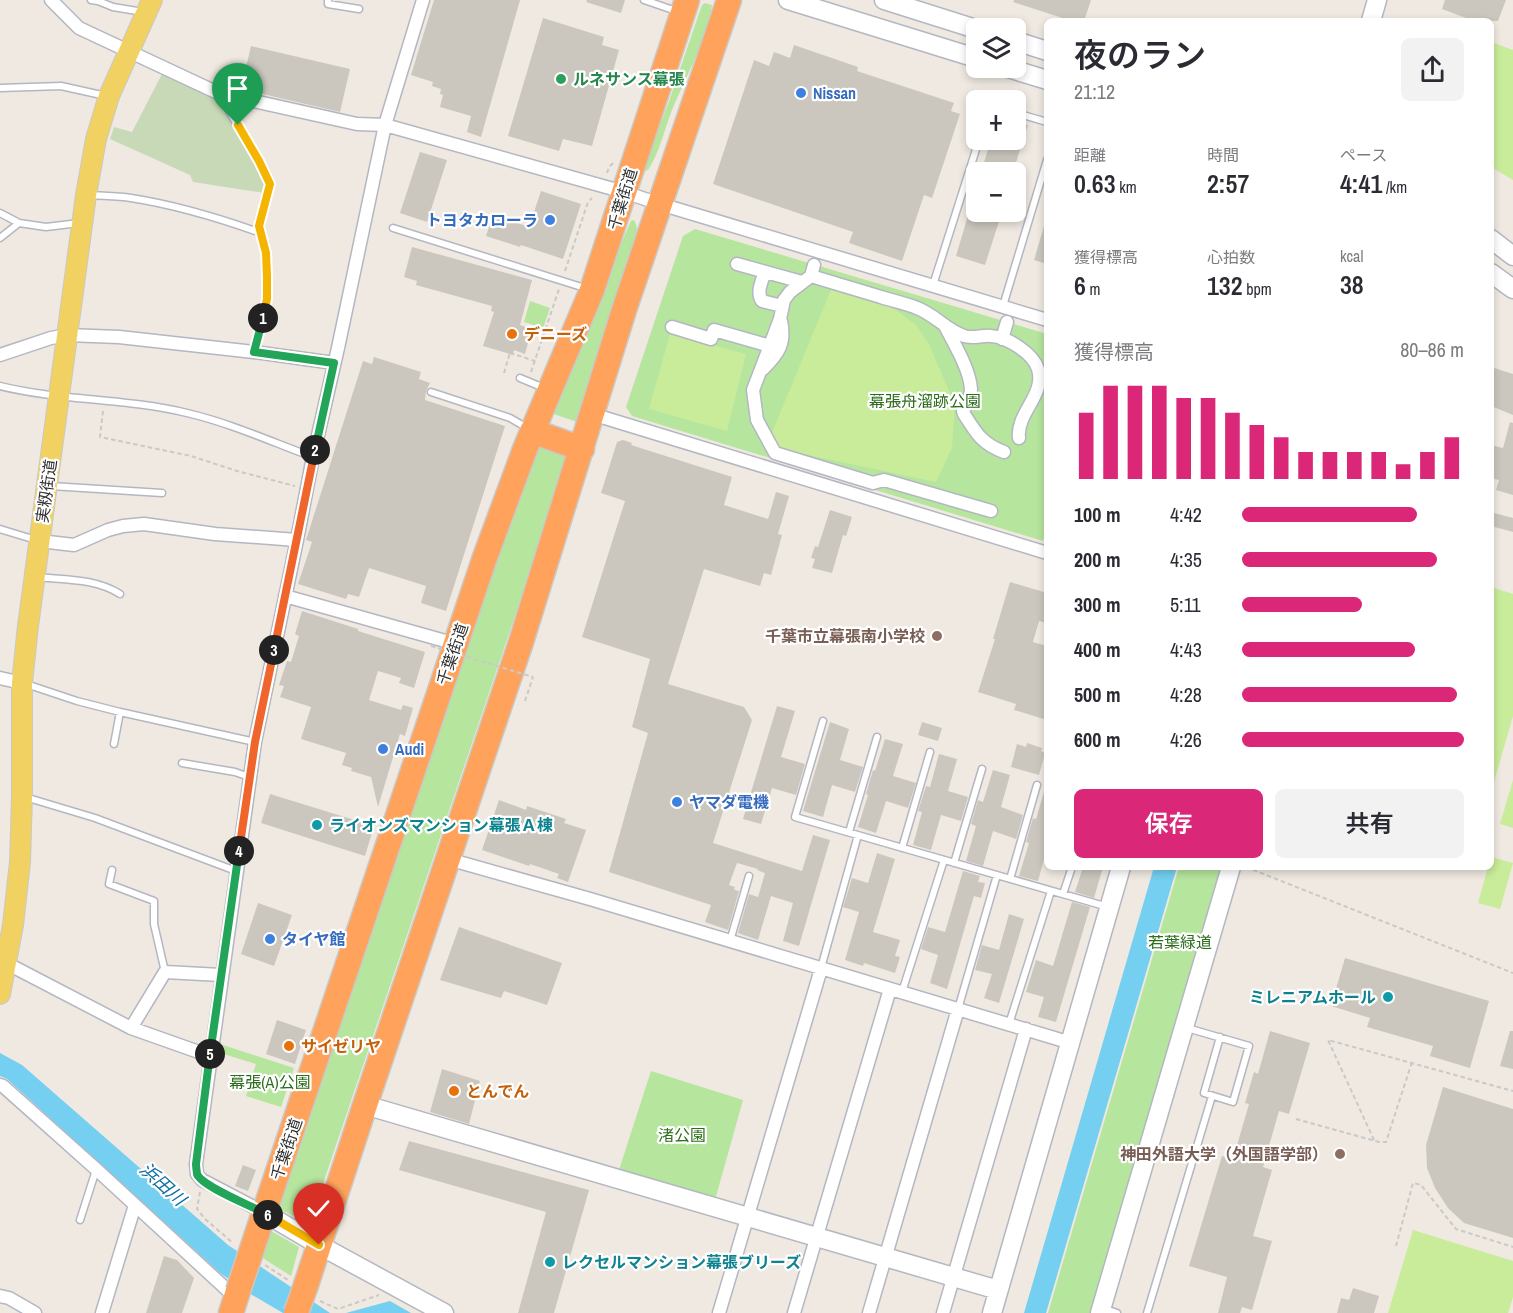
<!DOCTYPE html>
<html lang="ja">
<head>
<meta charset="utf-8">
<style>
  body { margin:0; font-family:"Archivo Narrow","Noto Sans JP",sans-serif; background:#f2f2f3; color:#2b2b33; height:100vh; display:flex; flex-direction:column; font-size:22px; white-space:nowrap }
  * { box-sizing:border-box; margin:0 }
  p { font-size:20px; color:#7c7c81 }
  .icon { flex:none; width:33px; height:33px; fill:none; stroke:currentColor; stroke-width:2; stroke-linecap:round; stroke-linejoin:round }
  .map { position:relative; flex:1; overflow:hidden }
  .drawer { position:absolute; left:1044px; top:18px; width:450px; height:852px; display:flex; flex-direction:column; background:#fff; border-radius:9px; box-shadow:0 3px 9px #0003 }
  .drawer>* { flex:none }
  .controls { position:absolute; left:966px; top:18px; display:grid; gap:12px }
  .controls a { display:grid; place-items:center; width:60px; height:60px; border-radius:9px; background:#fff; box-shadow:0 3px 9px #0003; font-size:30px }
  .pin { position:absolute; display:grid; place-items:center; width:51px; height:51px; color:#fff; margin:-62px -26px; border-radius:50% 50% 50% 0; rotate:-45deg; box-shadow:0 0 6px #0007 }
  .pin .icon { rotate:45deg }
  .km { position:absolute; width:30px; height:30px; margin:-15px; border-radius:50%; background:#222; color:#fff; font-size:16px; line-height:30px; text-align:center }
  .round { display:grid; place-items:center; flex:none; width:63px; height:63px; border-radius:9px; background:#f2f2f3 }
  .summary { display:flex; align-items:center; justify-content:space-between; height:102px; padding:0 30px }
  h1 { font-size:33px; font-weight:600; line-height:45px }
  .figures { display:grid; grid-template-columns:repeat(3,1fr); gap:9px; height:102px; padding:6px 30px }
  .figures div { display:grid; align-content:center }
  .figures b { font-size:26px; font-weight:600 }
  .figures small { font-size:16px; font-weight:400 }
  .figures p { font-size:16px }
  .chart { height:168px; padding:12px 30px }
  .chart p { display:flex; justify-content:space-between }
  .chart svg { width:100%; height:108px; margin-top:6px; stroke:#db2777; stroke-width:6 }
  .action { display:flex; gap:12px; margin-top:auto; padding:12px 30px }
  .action a { flex:1; height:69px; border-radius:9px; background:#db2777; color:#fff; font-size:24px; font-weight:600; line-height:69px; text-align:center }
  .action a+a { background:#f2f2f3; color:#2b2b33 }
  ul { padding:0 30px; list-style:none; font-size:20px }
  li { display:grid; grid-template-columns:96px 72px 1fr; align-items:center; height:45px }
  li i { height:15px; border-radius:8px; background:#db2777 }
  .map>svg:first-child { display:block }
  .green { fill:#b6e59e }
  .cemetery { fill:#c8d9b8 }
  .pitch { fill:#c9ec9a }
  .water { fill:#75cff0 }
  .building { fill:#cbc7bf }
  .lines { fill:none; stroke-linecap:round; stroke-linejoin:round }
  .lane-casing { stroke:#b4b7c1; stroke-width:9 }
  .street-casing { stroke:#b4b7c1; stroke-width:15 }
  .secondary-casing { stroke:#b4b7c1; stroke-width:21 }
  .primary-casing { stroke:#c9c9c9; stroke-width:22 }
  .highway-casing { stroke:#c9c9c9; stroke-width:27 }
  .path { stroke:#c9c9c9; stroke-width:2; stroke-dasharray:4.5 3; stroke-linecap:butt }
  .lane { stroke:#fff; stroke-width:6 }
  .street { stroke:#fff; stroke-width:12 }
  .secondary { stroke:#fff; stroke-width:18 }
  .primary { stroke:#f2d163; stroke-width:20 }
  .highway { stroke:#ffa35c; stroke-width:24 }
  .highway-bridge-casing { stroke:#c9c9c9; stroke-width:27; stroke-linecap:butt }
  .path-bridge { stroke:#c9c9c9; stroke-width:2; stroke-dasharray:4.5 3; stroke-linecap:butt }
  .highway-bridge { stroke:#ffa35c; stroke-width:24 }
  .split-1-casing { stroke:#fff; stroke-width:12 }
  .split-2-casing { stroke:#fff; stroke-width:12 }
  .split-3-casing { stroke:#fff; stroke-width:12 }
  .split-4-casing { stroke:#fff; stroke-width:12 }
  .split-5-casing { stroke:#fff; stroke-width:12 }
  .split-6-casing { stroke:#fff; stroke-width:12 }
  .split-7-casing { stroke:#fff; stroke-width:12 }
  .split-1 { stroke:#f5b400; stroke-width:8 }
  .split-2 { stroke:#22a559; stroke-width:8 }
  .split-3 { stroke:#f0652b; stroke-width:8 }
  .split-4 { stroke:#f0652b; stroke-width:8 }
  .split-5 { stroke:#22a559; stroke-width:8 }
  .split-6 { stroke:#22a559; stroke-width:8 }
  .split-7 { stroke:#f5b400; stroke-width:8 }
  .leisure-dot { fill:#2e9e5b; stroke:#fff; stroke-width:2 }
  .shop-dot { fill:#3f7fe0; stroke:#fff; stroke-width:2 }
  .food-dot { fill:#e8710a; stroke:#fff; stroke-width:2 }
  .education-dot { fill:#8d6e63; stroke:#fff; stroke-width:2 }
  .culture-dot { fill:#0f9aa8; stroke:#fff; stroke-width:2 }
  .labels { text-anchor:middle; dominant-baseline:central; stroke-width:4.5; stroke-linejoin:round; paint-order:stroke }
  .leisure-label { font-size:16px; font-weight:bold; fill:#27864d; stroke:#fff; text-anchor:start }
  .shop-label { font-size:16px; font-weight:bold; fill:#366cbe; stroke:#fff; text-anchor:start }
  .street-label { font-size:16px; fill:#2e2e2e; stroke:#fff }
  .food-label { font-size:16px; font-weight:bold; fill:#c56008; stroke:#fff; text-anchor:start }
  .park-label { font-size:16px; fill:#2c6e1b; stroke:#fff }
  .education-label { font-size:16px; font-weight:bold; fill:#785e54; stroke:#fff; text-anchor:end }
  .culture-label { font-size:16px; font-weight:bold; fill:#0d838f; stroke:#fff; text-anchor:start }
  .water-label { font-size:18px; font-style:italic; fill:#0d6fa3; stroke:#fff }
</style>
</head>
<body>
<div class="map">
<svg width="1513" height="1313" viewBox="0 0 1513 1313">
  <rect width="100%" height="100%" fill="#efe9e1"/>
  <path class="green" d="M705 3 712 5C708 38 685 78 672 110 664 130 660 152 648 170L645 171 643 169 668 104 702 5Z
    M634 220C640 229 635 241 633 251L580 423 548 412 606 290 620 246 631 221Z
    M695 229 1047 334V526L1043 541 632 416 626 407 683 236Z
    M530 301 550 308 543 328 524 322Z
    M535 443 569 456 309 1225 278 1208Z
    M1179 867H1224L1093 1313H1048Z
    M220 1044 294 1068 281 1107 246 1096 256 1064 217 1052Z
    M651 1071 743 1100 715 1200 619 1170Z
    M271 1231 299 1247 291 1276 261 1257Z"/>
  <path class="cemetery" d="M162 74 217 100 267 181 265 193 193 182 190 175 110 139 114 127 132 132Z"/>
  <path class="pitch" d="M1491 42 1513 50V180L1491 167Z
    M831 290 842 292 889 305 916 325 929 344 955 405 952 448 936 482 780 449 771 435Z
    M670 334 746 354 727 431 649 409Z
    M1491 587 1513 594V716L1491 792Z
    M1513 780V828L1500 824Z
    M1491 857 1513 863 1500 909 1478 903 1488 867H1491Z
    M1413 1230 1513 1261V1297L1508 1313H1388Z"/>
  <path class="water" d="M1154 867H1177L1046 1313H1024Z
    M0 1053 22 1065 228 1245 330 1313H283L247 1292 220 1273 7 1079 0 1076Z
    M390 1301 411 1313H346Z"/>
  <path class="building" d="M434 0H520L481 137 467 132 471 116 440 107 443 95 440 94 441 89 432 86 433 82 411 75Z
    M587 0H625L621 13 586 2Z
    M1014 0H1091L1085 18 1078 21H1072L1013 2Z
    M1445 0H1506L1498 21H1474L1442 9Z
    M543 18 604 37 602 45 619 50 592 146 563 139 559 151 508 136Z
    M794 45 858 67 857 71 954 103 951 111 960 114 932 198 924 195 902 261 849 243 853 232 713 184 754 60 769 66 774 52 790 58Z
    M251 46 350 69 340 112 241 89Z
    M1016 121 1028 125 1013 172H981L991 140H1016Z
    M420 152 447 160 427 222 400 213Z
    M541 191 581 204 563 259 521 245 520 247 486 236 493 215 529 227Z
    M969 212H1002L985 265 956 256Z
    M1044 226 1047 227V264L1034 260Z
    M412 247 532 280 520 325 532 329 525 354 514 350 513 355 483 346 494 312 491 311 492 306 416 285 417 281 404 277Z
    M374 357 421 372 419 379 430 383 426 391 425 400 505 426 446 611 421 603 426 586 369 568 359 597 348 594 346 599 298 584 312 542 306 540 363 361 372 364Z
    M1491 367 1513 374V415L1491 406Z
    M1510 422 1513 423V495L1496 490 1499 480 1491 478V445L1503 448Z
    M623 440 632 443 631 445 732 477 724 505 768 519 776 492 789 496 778 534 782 535 771 575 764 573 760 586 704 569 668 684 744 707 752 720 713 843 802 871 813 835 830 840 799 946 783 941 793 903 771 896 758 940 738 933 749 894 758 897 765 873 757 870 758 869 737 863 729 885 735 887 734 890 739 891 728 930 705 922 711 905 609 872 648 733 632 727 650 659 582 637 625 501 601 493 617 442Z
    M830 510 852 517 846 536 843 535 832 573 812 568 815 559 811 558 815 546 818 547Z
    M1494 513 1513 518V532L1491 526Z
    M1010 582 1047 593V623L1039 621 1033 642 1047 646V720L1014 710 1016 704 978 692 995 639H993Z
    M302 611 358 629V631L425 652 414 688 399 683 401 678 378 671 369 700 401 710 403 705 413 708 405 736 400 734 378 807 371 777 351 771 352 768 342 765 346 753 301 739 311 707 280 697 284 686 279 685 287 661 291 662 299 636 295 634Z
    M777 706 795 711 781 757 805 764 796 795 772 788 761 824 743 819Z
    M830 722 849 729 840 760 863 767 855 792 832 785 823 817 803 811Z
    M922 722 942 728 938 741 918 735Z
    M885 739 903 744 893 776 916 783 908 808 886 801 876 833 858 827 868 795 866 794 873 770 875 771Z
    M1027 743 1042 748 1041 751 1045 753 1039 775 1011 767 1017 744 1026 747Z
    M939 754 957 759 948 791 968 797 961 821 941 815 931 850 913 845 922 812 918 811 926 786 930 787Z
    M993 770 1010 775 1001 807 1023 815 1016 839 993 831 983 866 966 861 976 826 971 824 978 800 983 802Z
    M1044 792 1047 793V849L1038 881 1019 876 1029 843 1026 842 1033 818 1036 819Z
    M270 794 374 826 365 856 261 823Z
    M499 800 526 810 527 806 566 819 564 823 586 830 568 882 557 878 559 874 530 864 529 866 482 850Z
    M877 853 895 859 873 932 900 940 895 956 900 957 895 973 864 963 863 966 845 960 859 912 843 907 852 878 868 883Z
    M1083 867H1103L1094 898 1075 892Z
    M963 871 980 876 978 882 985 883 981 898 974 896 947 989 930 983 938 955 921 949 928 927 945 932Z
    M1072 902 1090 907 1056 1022 1038 1017 1044 997 1026 992 1036 960 1053 966Z
    M258 903 292 915 274 966 241 954Z
    M1009 914 1024 919 999 1003 984 998 992 974 975 970 982 945 999 950Z
    M459 927 562 963 547 1005 504 991 501 998 440 980Z
    M1345 958 1489 1001 1470 1068 1430 1056 1433 1046 1367 1027 1370 1018 1331 1006Z
    M277 1020 306 1030 295 1064 266 1054Z
    M1270 1031 1310 1043 1289 1114 1279 1111 1263 1167 1272 1170 1253 1236 1272 1241 1252 1310 1242 1307 1240 1313H1218L1227 1277 1189 1266 1222 1156 1233 1159 1249 1104 1245 1103 1254 1072 1258 1074Z
    M1510 1031H1513V1069L1500 1066Z
    M442 1069 480 1081 469 1124 430 1112Z
    M1443 1087 1513 1109V1238L1464 1223 1448 1208 1435 1188 1427 1168 1426 1145Z
    M409 1141 589 1190 554 1313H518L546 1212 399 1170Z
    M243 1165 256 1170 248 1191 235 1186Z
    M164 1256 177 1260 194 1278 182 1313H146Z
    M1353 1288 1379 1296 1374 1313H1337L1341 1298 1349 1300Z"/>
  <g class="lines">
    <defs>
      <path id="lane" d="M91 0 98 1 113 7 143 12
        M328 0V4L359 9
        M644 0 679 12
        M0 88 61 86 106 96
        M218 93 259 161 270 184 259 226 266 253 267 299 254 352
        M1016 113 1047 122
        M90 195C103 196 118 196 131 198 176 205 219 218 261 233
        M0 213 19 223
        M393 228 588 289
        M0 238 19 223 46 227 79 223
        M933 285 979 140
        M1003 306 1047 160
        M520 378 544 388
        M0 386C61 401 125 398 187 413 230 423 272 442 313 457
        M431 392 510 418 529 429
        M51 486 162 493
        M0 529 36 540
        M36 577C64 580 95 578 120 594
        M26 684 77 701 120 712 255 742
        M823 721 795 817 1108 907
        M114 744 120 712
        M182 763 235 772 249 777
        M25 797 95 818 236 871
        M849 832 877 737
        M902 848 930 752
        M954 863 982 769
        M112 870 109 884 154 901V924L165 972
        M1010 879 1037 785
        M1063 894 1072 867
        M730 941 749 876
        M821 968 858 835
        M902 992 944 860
        M958 1009 997 875
        M1009 1024 1051 891
        M1187 1028C1208 1034 1229 1040 1249 1046L1233 1102 1204 1093 1220 1037
        M80 1220 96 1170
        M1105 1309 1117 1313
        M1147 1313 1212 1096"/>
      <path id="street" d="M51 0 79 28 218 93 357 124 385 125 624 192 660 204 1047 320
        M737 264 802 282
        M765 272C762 281 756 292 762 301L782 306
        M811 276 814 265
        M945 326C954 343 970 370 971 389 971 397 967 404 963 411L964 414C976 433 982 444 1004 452
        M672 327 711 339 714 330 770 346
        M1002 339 1007 322
        M0 355 51 338 67 335 119 337 254 352 334 363
        M763 369C778 354 786 344 781 321
        M592 414 1047 553
        M991 511 884 480 873 483 775 453 757 420 753 390 780 319 784 300 790 292 811 276C834 283 858 290 881 297 893 301 905 303 917 308 934 314 946 330 964 336 972 339 982 335 991 336 1007 337 1033 353 1038 369 1046 395 1016 413 1019 438
        M40 541 74 545 108 530 123 526 144 524 215 534 297 540
        M285 596 456 644
        M0 678 22 683
        M448 859 590 899 1071 1043
        M6 963 131 1028 210 1056
        M131 1028 165 972 221 975
        M0 1085 3 1086 96 1169 236 1298
        M263 1212 202 1180 197 1174 196 1164 255 742 297 540 313 457 338 348 385 125 423 0
        M0 1296 9 1298 35 1313
        M102 1313 135 1205
        M719 1313 821 969
        M794 1313 890 989
        M869 1313 958 1009
        M943 1313 1026 1029"/>
      <path id="secondary" d="M788 0 976 58
        M884 0 976 29
        M1371 21 1377 0
        M1016 41 1047 51
        M1008 68 1047 80
        M1491 239 1513 256
        M1491 273 1513 289
        M365 1105 998 1290
        M263 1212 319 1245 444 1313
        M992 1313 1121 867
        M1100 1313 1231 867"/>
      <path id="primary" d="M0 994 13 925 20 862 22 796V683L28 626 86 195 96 139 109 96 152 0"/>
      <path id="highway" d="M532 431 582 449
        M257 1234 484 560 525 449 592 290 687 0
        M306 1285 365 1105 521 642 624 310 729 0
        M231 1313 238 1291"/>
    </defs>
    <use href="#lane" class="lane-casing"/>
    <use href="#street" class="street-casing"/>
    <use href="#secondary" class="secondary-casing"/>
    <use href="#primary" class="primary-casing"/>
    <use href="#highway" class="highway-casing"/>
    <path class="path" d="M607 173 609 167 613 163
      M565 271 588 202 592 198
      M510 353 535 361
      M531 372 559 289
      M504 373 511 349
      M103 411 100 437 191 456 237 471 295 486
      M525 701 533 677
      M1246 867 1513 973
      M1296 1119 1379 1142H1386L1412 1062
      M1374 1140 1328 1040 1513 1091
      M200 1192 197 1209 205 1219 233 1243
      M1396 1246 1413 1183 1421 1185 1456 1229 1513 1247
      M265 1265 288 1280
      M320 1301 338 1309 379 1295"/>
    <use href="#lane" class="lane"/>
    <use href="#street" class="street"/>
    <use href="#secondary" class="secondary"/>
    <use href="#primary" class="primary"/>
    <use href="#highway" class="highway"/>
    <defs>
      <path id="highway-bridge" d="M238 1291 257 1234
        M296 1313 306 1285"/>
    </defs>
    <use href="#highway-bridge" class="highway-bridge-casing"/>
    <path class="path-bridge" d="M431 646 533 677"/>
    <use href="#highway-bridge" class="highway-bridge"/>
  </g>
  <g class="lines">
    <defs>
      <path id="split-1" d="M238 125 259 161 270 184 259 226 266 253 267 276V299L263 318"/>
      <path id="split-2" d="M263 318 254 352 334 363 315 450"/>
      <path id="split-3" d="M274 650 315 450"/>
      <path id="split-4" d="M239 851 255 742 274 650"/>
      <path id="split-5" d="M210 1054 239 851"/>
      <path id="split-6" d="M210 1054 196 1164C196 1166 197 1173 197 1174 202 1187 255 1207 268 1215"/>
      <path id="split-7" d="M268 1215 319 1245"/>
    </defs>
    <use href="#split-1" class="split-1-casing"/>
    <use href="#split-2" class="split-2-casing"/>
    <use href="#split-3" class="split-3-casing"/>
    <use href="#split-4" class="split-4-casing"/>
    <use href="#split-5" class="split-5-casing"/>
    <use href="#split-6" class="split-6-casing"/>
    <use href="#split-7" class="split-7-casing"/>
    <use href="#split-1" class="split-1"/>
    <use href="#split-2" class="split-2"/>
    <use href="#split-3" class="split-3"/>
    <use href="#split-4" class="split-4"/>
    <use href="#split-5" class="split-5"/>
    <use href="#split-6" class="split-6"/>
    <use href="#split-7" class="split-7"/>
  </g>
  <circle class="leisure-dot" cx="561" cy="79" r="6"/>
  <g class="shop-dot">
    <circle cx="801" cy="93" r="6"/>
    <circle cx="550" cy="220" r="6"/>
    <circle cx="383" cy="749" r="6"/>
    <circle cx="677" cy="802" r="6"/>
    <circle cx="270" cy="939" r="6"/>
  </g>
  <g class="food-dot">
    <circle cx="512" cy="334" r="6"/>
    <circle cx="289" cy="1046" r="6"/>
    <circle cx="454" cy="1091" r="6"/>
  </g>
  <g class="education-dot">
    <circle cx="937" cy="636" r="6"/>
    <circle cx="1340" cy="1154" r="6"/>
  </g>
  <g class="culture-dot">
    <circle cx="317" cy="825" r="6"/>
    <circle cx="1388" cy="997" r="6"/>
    <circle cx="550" cy="1262" r="6"/>
  </g>
  <g class="labels">
    <g class="leisure-label">
      <text x="573" y="79">ルネサンス幕張</text>
    </g>
    <g class="shop-label">
      <text x="813" y="93">Nissan</text>
      <text x="538" y="220" text-anchor="end">トヨタカローラ</text>
      <text x="395" y="749">Audi</text>
      <text x="689" y="802">ヤマダ電機</text>
      <text x="282" y="939">タイヤ館</text>
    </g>
    <g class="street-label">
      <text transform="translate(622 199) rotate(-73)">千葉街道</text>
      <text transform="translate(46 491) rotate(-82)">実籾街道</text>
      <text transform="translate(452 654) rotate(-71)">千葉街道</text>
      <text transform="translate(286 1149) rotate(-71)">千葉街道</text>
    </g>
    <g class="food-label">
      <text x="524" y="334">デニーズ</text>
      <text x="301" y="1046">サイゼリヤ</text>
      <text x="466" y="1091">とんでん</text>
    </g>
    <g class="park-label">
      <text x="925" y="401">幕張舟溜跡公園</text>
      <text x="1180" y="942">若葉緑道</text>
      <text x="270" y="1082">幕張(A)公園</text>
      <text x="682" y="1135">渚公園</text>
    </g>
    <g class="education-label">
      <text x="925" y="636">千葉市立幕張南小学校</text>
      <text x="1328" y="1154">神田外語大学（外国語学部）</text>
    </g>
    <g class="culture-label">
      <text x="329" y="825">ライオンズマンション幕張Ａ棟</text>
      <text x="1376" y="997" text-anchor="end">ミレニアムホール</text>
      <text x="562" y="1262">レクセルマンション幕張ブリーズ</text>
    </g>
    <g class="water-label">
      <text transform="translate(163 1184) rotate(42)">浜田川</text>
    </g>
  </g>
</svg>
<div class="controls">
<a><svg class="icon" aria-label="layers" viewBox="0 0 24 24"><path d="M12 4l9 5-9 5-9-5zM3 14l9 5 9-5"/></svg></a>
<a>+</a>
<a>−</a>
</div>
<div class="pin" style="left:238px;top:125px;background:#1e9e55"><svg class="icon" aria-label="arrive" viewBox="0 0 24 24"><path d="M6 21V4h12l-3 4 3 4H6"/></svg></div>
<div class="pin" style="left:319px;top:1245px;background:#d93025"><svg class="icon" aria-label="check" viewBox="0 0 24 24"><path d="M5 12l5 5 9-10"/></svg></div>
<b class="km" style="left:263px;top:318px">1</b>
<b class="km" style="left:315px;top:450px">2</b>
<b class="km" style="left:274px;top:650px">3</b>
<b class="km" style="left:239px;top:851px">4</b>
<b class="km" style="left:210px;top:1054px">5</b>
<b class="km" style="left:268px;top:1215px">6</b>
<section class="drawer">
<div class="summary"><div><h1>夜のラン</h1><p>21:12</p></div><a class="round"><svg class="icon" aria-label="share" viewBox="0 0 24 24"><path d="M12 15V3M7 8l5-5 5 5M5 13v7h14v-7"/></svg></a></div>
<div class="figures">
<div><p>距離</p><b>0.63<small> km</small></b></div>
<div><p>時間</p><b>2:57</b></div>
<div><p>ペース</p><b>4:41<small> /km</small></b></div>
</div>
<div class="figures">
<div><p>獲得標高</p><b>6<small> m</small></b></div>
<div><p>心拍数</p><b>132<small> bpm</small></b></div>
<div><p>kcal</p><b>38</b></div>
</div>
<div class="chart"><p><span>獲得標高</span>80–86 m</p>
<svg viewBox="0 0 160 44" preserveAspectRatio="none"><path d="M5 44V17M15 44V6M25 44V6M35 44V6M45 44V11M55 44V11M65 44V17M75 44V22M85 44V27M95 44V33M105 44V33M115 44V33M125 44V33M135 44V38M145 44V33M155 44V27"/></svg>
</div>
<ul>
<li><b>100 m</b>4:42<i style="width:79%"></i></li>
<li><b>200 m</b>4:35<i style="width:88%"></i></li>
<li><b>300 m</b>5:11<i style="width:54%"></i></li>
<li><b>400 m</b>4:43<i style="width:78%"></i></li>
<li><b>500 m</b>4:28<i style="width:97%"></i></li>
<li><b>600 m</b>4:26<i style="width:100%"></i></li>
</ul>
<div class="action"><a>保存</a><a>共有</a></div>
</section>
</div>
</body>
</html>
